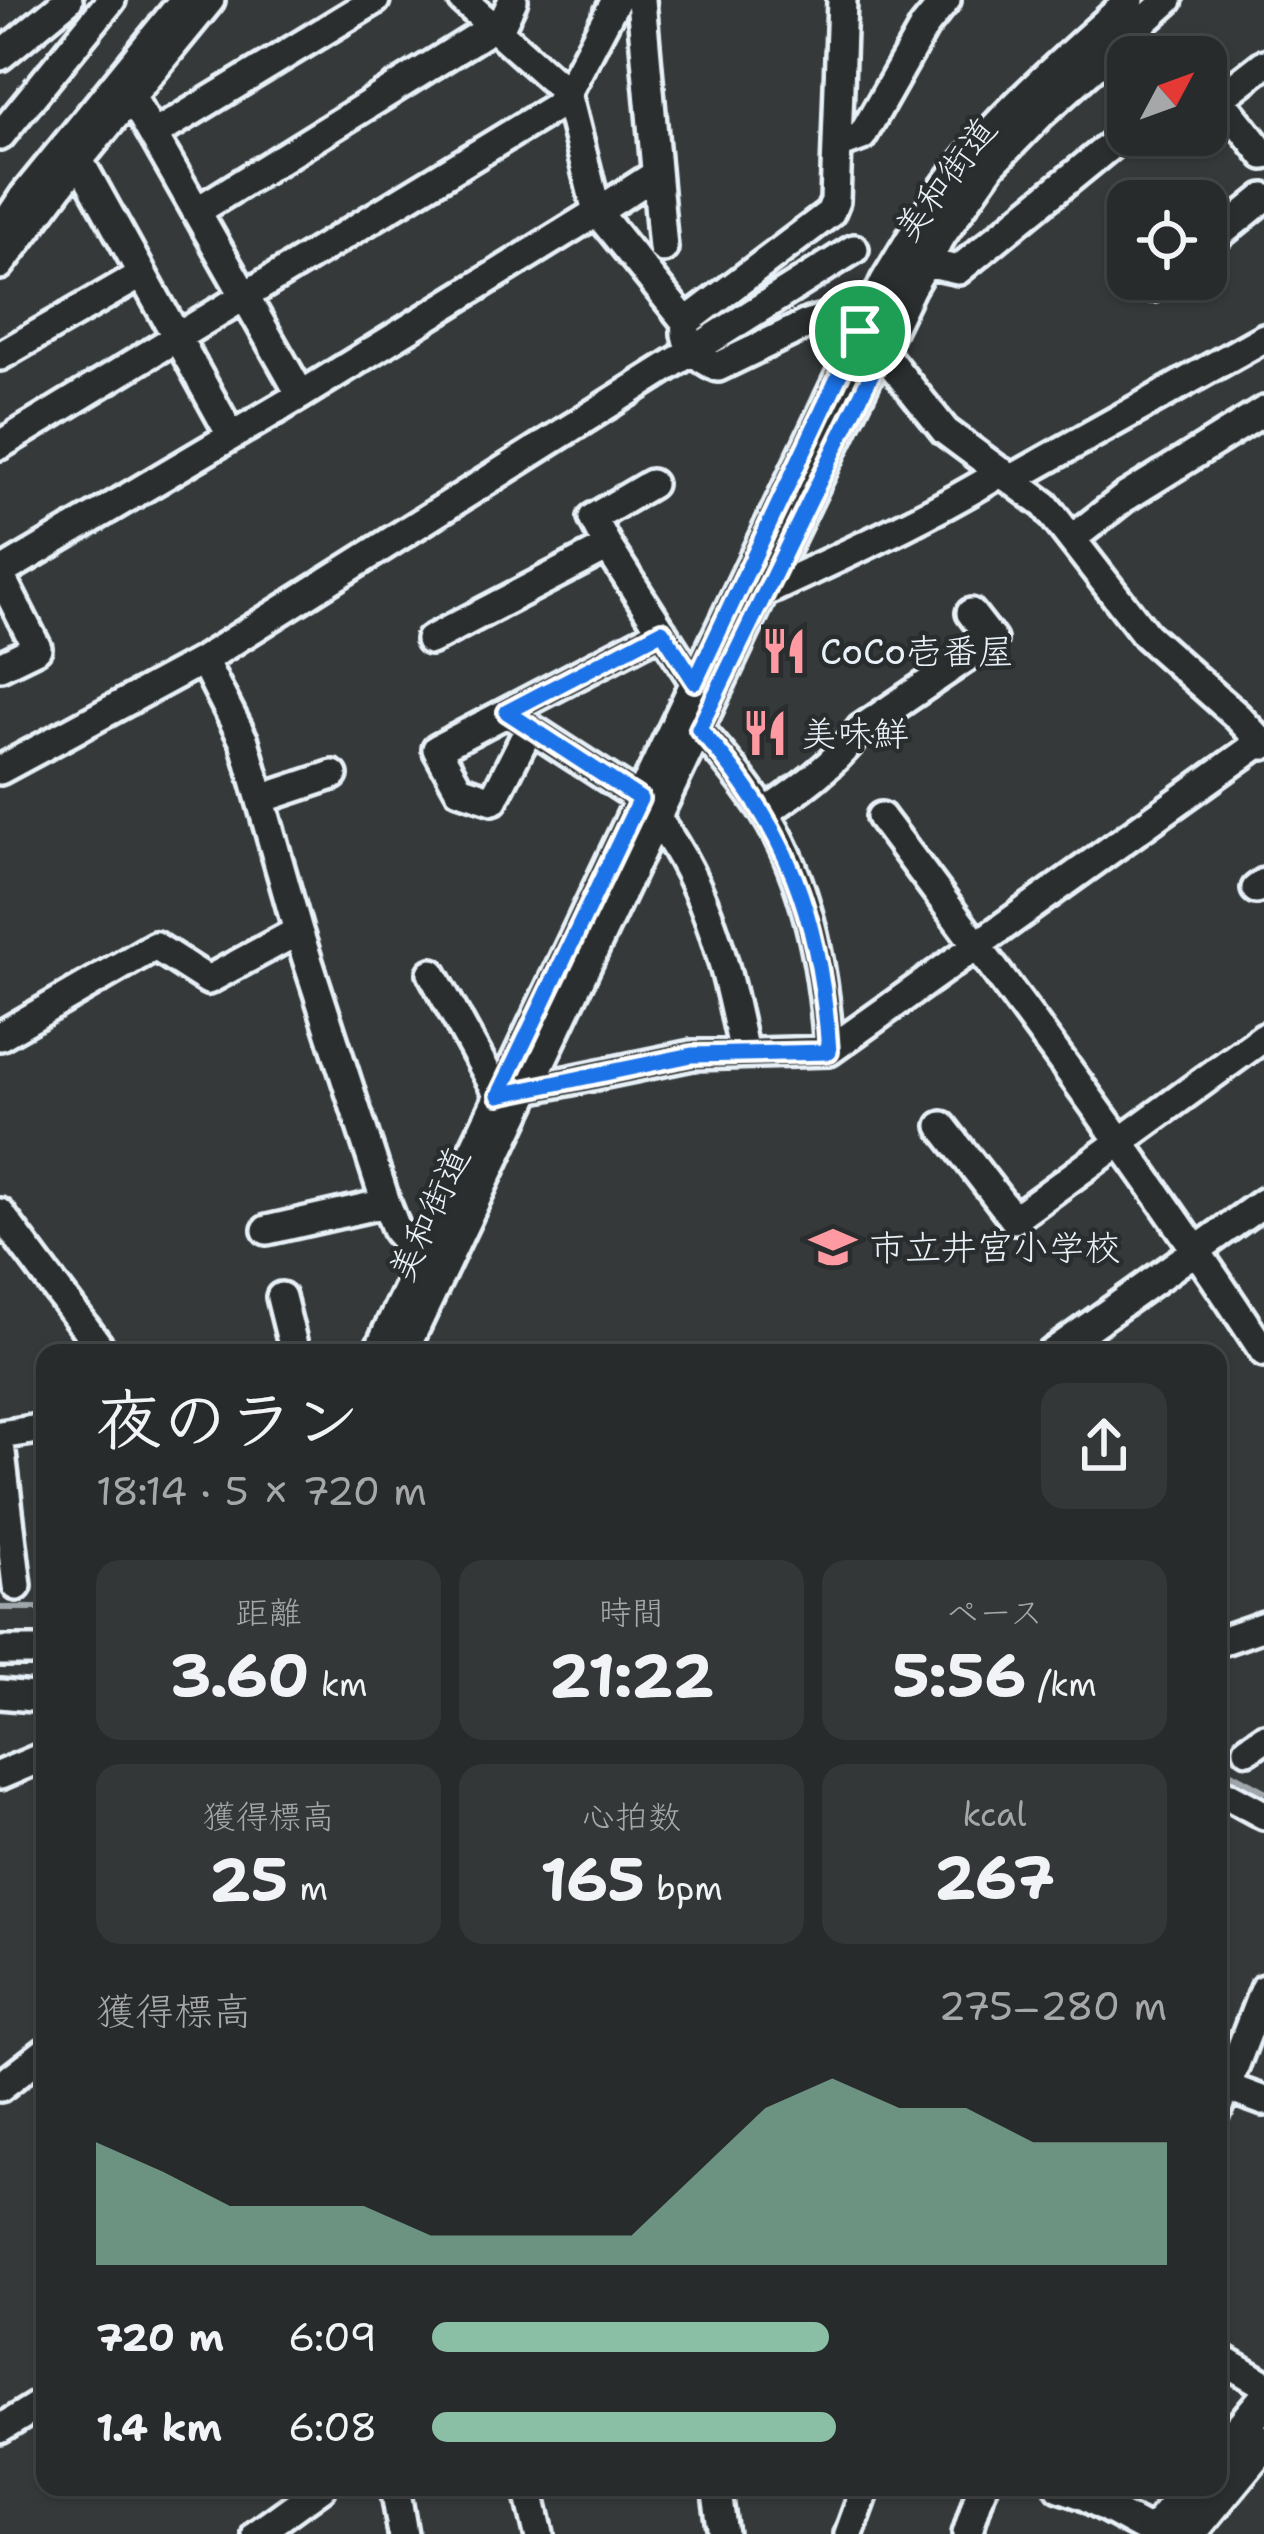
<!DOCTYPE html>
<html lang="ja">
<head>
<meta charset="utf-8">
<style>
  body { margin:0; font-family:"Shantell Sans","Klee One",sans-serif; background:#343738; color:#f1f3f6; height:100vh; display:flex; flex-direction:column; font-size:45px; white-space:nowrap }
  * { box-sizing:border-box; margin:0 }
  p { font-size:39px; color:#a5a7a9 }
  .icon { flex:none; width:66px; height:66px; fill:none; stroke:currentColor; stroke-width:2; stroke-linecap:round; stroke-linejoin:round }
  .map { position:relative; flex:1; overflow:hidden }
  .panel { position:absolute; left:36px; top:1344px; width:1191px; height:1152px; display:flex; flex-direction:column; background:#282b2c; border-radius:24px; box-shadow:0 3px 9px #0004,0 0 0 3px #444748 }
  .panel>* { flex:none }
  .needle { width:78px; rotate:49deg }
  .tools { position:absolute; left:1107px; top:36px; display:grid; gap:24px }
  .tools a { display:grid; place-items:center; width:120px; height:120px; border-radius:24px; background:#282b2c; box-shadow:0 3px 9px #0004,0 0 0 3px #444748; font-size:60px }
  .pin { position:absolute; display:grid; place-items:center; width:102px; height:102px; color:#fff; margin:-51px; border:6px solid #fff; border-radius:50%; box-shadow:0 3px 12px #0007 }
  .round { display:grid; place-items:center; flex:none; width:126px; height:126px; border-radius:24px; background:#343738 }
  .overview { display:flex; align-items:center; justify-content:space-between; height:204px; padding:0 60px }
  h1 { font-size:66px; font-weight:700; line-height:90px }
  .metrics { display:grid; grid-template-columns:repeat(3,1fr); gap:18px; height:204px; padding:12px 60px }
  .metrics div { display:grid; align-content:center; border-radius:24px; background:#343738; text-align:center }
  .metrics b { font-size:60px; font-weight:700 }
  .metrics small { font-size:33px; font-weight:400 }
  .metrics p { font-size:33px }
  .chart { height:336px; padding:24px 60px }
  .chart p { display:flex; justify-content:space-between }
  .chart svg { width:100%; height:216px; margin-top:12px; fill:#8abfa5; opacity:.7 }
  ul { padding:0 60px; list-style:none; font-size:39px }
  li { display:grid; grid-template-columns:192px 144px 1fr; align-items:center; height:90px }
  li i { height:30px; border-radius:15px; background:#8abfa5 }
  .map>svg:first-child { display:block }
  .lines { fill:none; stroke-linecap:round; stroke-linejoin:round }
  .stream { stroke:#a0a7ac; stroke-width:6 }
  .minor-casing { stroke:#e8f1f8; stroke-width:36 }
  .major-casing { stroke:#e8f1f8; stroke-width:42 }
  .minor { stroke:#2a2d2e; stroke-width:27 }
  .major { stroke:#2a2d2e; stroke-width:33 }
  .route-casing { stroke:#fff; stroke-width:24 }
  .route { stroke:#1a73e8; stroke-width:15 }
  .labels { text-anchor:middle; dominant-baseline:central; stroke-width:9; stroke-linejoin:round; paint-order:stroke }
  .street-label { font-size:36px; fill:#e8f1f8; stroke:#2a2d2e }
  .poi-label { font-size:36px; fill:#e8f1f8; stroke:#2a2d2e; text-anchor:start }
</style>
</head>
<body>
<div class="map">
<svg width="1264" height="2534" viewBox="0 0 1264 2534">
  <rect width="100%" height="100%" fill="#35393a"/>
  <filter id="ink" filterUnits="userSpaceOnUse"><feTurbulence type="fractalNoise" baseFrequency=".00833" numOctaves="2"/><feDisplacementMap in="SourceGraphic" scale="24" xChannelSelector="R" yChannelSelector="G"/><feConvolveMatrix kernelMatrix="1 2 1 2 8 2 1 2 1" color-interpolation-filters="sRGB"/></filter>
  <g filter="url(#ink)">
    <g class="lines">
      <path class="stream" d="M0 1608H45
        M1218 1766 1264 1791"/>
      <defs>
        <path id="minor" d="M641 0 663 248
          M842 0 835 201 830 213 686 322C683 346 697 358 718 367L809 323 824 319 837 320 855 326 882 352 945 431 1045 505 1146 635 1237 716 1264 745
          M498 32 513 0
          M0 56 68 0
          M1206 82 1264 155
          M132 98 301 395
          M1219 99 1264 64
          M153 135 375 0
          M0 136 111 0
          M838 145 862 136 924 27 946 0
          M79 160 231 435
          M656 174 597 212 686 322
          M197 211 493 27
          M0 232 24 196 184 0
          M1206 245 1264 198
          M926 263 958 270 1128 131
          M0 265 79 160 210 0
          M1153 287 1163 279
          M0 356 142 274
          M0 445 555 107 567 93 616 0
          M1012 479 1264 338
          M651 484 593 518 608 547 695 683
          M1073 538 1124 498 1264 411
          M0 573 301 395 597 212 567 93 463 0
          M0 575 37 648 0 666
          M763 593C844 555 926 519 1002 472
          M430 640 608 547
          M203 660 244 741 298 931 386 1203 397 1231 423 1259
          M515 718 640 799
          M530 727 493 800 459 789 437 749 662 631
          M699 729C722 755 744 781 763 810 808 880 824 969 829 1051
          M0 770 203 660 854 249
          M261 799 333 775
          M765 813C801 788 834 765 861 729L992 640 971 613
          M881 817C1012 992 1144 1168 1264 1352
          M657 819C710 892 726 967 744 1053
          M1256 889 1264 883
          M432 973 499 1095 692 1055 829 1051 1261 742
          M0 1036 155 946 208 980 298 931
          M942 1126 1014 1219 1264 1037
          M0 1213 104 1353
          M267 1230 386 1203
          M281 1297 295 1353
          M377 1353 885 281C903 252 920 221 940 193 992 120 1063 61 1130 0
          M403 1353 763 593 911 287 942 235 992 164 1042 113 1168 0
          M1052 1353 1264 1202
          M0 1435 45 1428
          M0 1444 17 1586
          M1218 1642 1264 1626
          M0 1651H45
          M0 1694 33 1697 45 1701
          M1248 1749 1264 1738
          M0 1775 45 1756
          M1218 1790 1264 1815
          M1218 2084 1264 2101
          M0 2087 45 2052
          M1218 2109 1264 1989
          M1218 2357 1264 2384
          M0 2429 45 2401
          M395 2487 403 2534
          M528 2487 539 2534
          M716 2487 723 2534
          M1060 2487 1083 2495 1155 2534
          M257 2534 322 2487
          M849 2534 866 2487
          M967 2534 982 2487"/>
        <path id="major" d="M1218 2456 1264 2401
          M1153 2534 1192 2487
          M1188 2534 1264 2442"/>
      </defs>
      <use href="#minor" class="minor-casing"/>
      <use href="#major" class="major-casing"/>
      <use href="#minor" class="minor"/>
      <use href="#major" class="major"/>
    </g>
  </g>
  <g class="lines" filter="url(#ink)">
    <defs>
      <path id="route" d="M860 331 882 352 699 729C788 827 821 920 829 1052L692 1055 499 1095 640 799 507 712 662 631 695 682Z"/>
    </defs>
    <use href="#route" class="route-casing"/>
    <use href="#route" class="route"/>
  </g>
  <defs>
    <symbol id="restaurant-bare" viewBox="-9 -9 18 18"><path d="M-5-6h1v4h1v-4h1v4h1v-4h1v5L-1.5 .5V6h-2V.5L-5-1ZM5-6V6H3V1.5H1.5Q1.5-4 5-6Z" fill="#ff9aa2" stroke="#2a2d2e" stroke-width="2.5" paint-order="stroke"/></symbol>
    <symbol id="school-bare" viewBox="-9 -9 18 18"><path d="M0-5L7-2L0 1L-7-2ZM-4 1L0 2.5L4 1V4Q0 6-4 4Z" fill="#ff9aa2" stroke="#2a2d2e" stroke-width="2.5" paint-order="stroke"/></symbol>
  </defs>
  <g fill-rule="evenodd">
    <use href="#restaurant-bare" x="751" y="618" width="66" height="66"/>
    <use href="#restaurant-bare" x="732" y="700" width="66" height="66"/>
    <use href="#school-bare" x="800" y="1214" width="66" height="66"/>
  </g>
  <g class="labels">
    <g class="street-label">
      <text transform="translate(945 179) rotate(-53)">美和街道</text>
      <text transform="translate(429 1214) rotate(-65)">美和街道</text>
    </g>
    <g class="poi-label">
      <text x="820" y="651">CoCo壱番屋</text>
      <text x="801" y="733">美味鮮</text>
      <text x="869" y="1247">市立井宮小学校</text>
    </g>
  </g>
</svg>
<div class="tools">
<a><svg class="needle" viewBox="-14 -14 28 28"><path d="M0-13l5 13h-10z" fill="#e53935"/><path d="M0 13l5-13h-10z" fill="#a5a7a9"/></svg></a>
<a><svg class="icon" aria-label="locate" viewBox="0 0 24 24"><circle cx="12" cy="12" r="6"/><path d="M12 2v4M12 18v4M2 12h4M18 12h4"/></svg></a>
</div>
<div class="pin" style="left:860px;top:331px;background:#1e9e55"><svg class="icon" aria-label="arrive" viewBox="0 0 24 24"><path d="M6 21V4h12l-3 4 3 4H6"/></svg></div>
<section class="panel">
<div class="overview"><div><h1>夜のラン</h1><p>18:14 · 5 × 720 m</p></div><a class="round"><svg class="icon" aria-label="share" viewBox="0 0 24 24"><path d="M12 15V3M7 8l5-5 5 5M5 13v7h14v-7"/></svg></a></div>
<div class="metrics">
<div><p>距離</p><b>3.60<small> km</small></b></div>
<div><p>時間</p><b>21:22</b></div>
<div><p>ペース</p><b>5:56<small> /km</small></b></div>
</div>
<div class="metrics">
<div><p>獲得標高</p><b>25<small> m</small></b></div>
<div><p>心拍数</p><b>165<small> bpm</small></b></div>
<div><p>kcal</p><b>267</b></div>
</div>
<div class="chart"><p><span>獲得標高</span>275–280 m</p>
<svg viewBox="0 0 160 44" preserveAspectRatio="none"><path d="M0 44V19L10 25L20 32L30 32L40 32L50 38L60 38L70 38L80 38L90 25L100 12L110 6L120 12L130 12L140 19L150 19L160 19V44z"/></svg>
</div>
<ul>
<li><b>720 m</b>6:09<i style="width:54%"></i></li>
<li><b>1.4 km</b>6:08<i style="width:55%"></i></li>
</ul>
</section>
</div>
</body>
</html>
